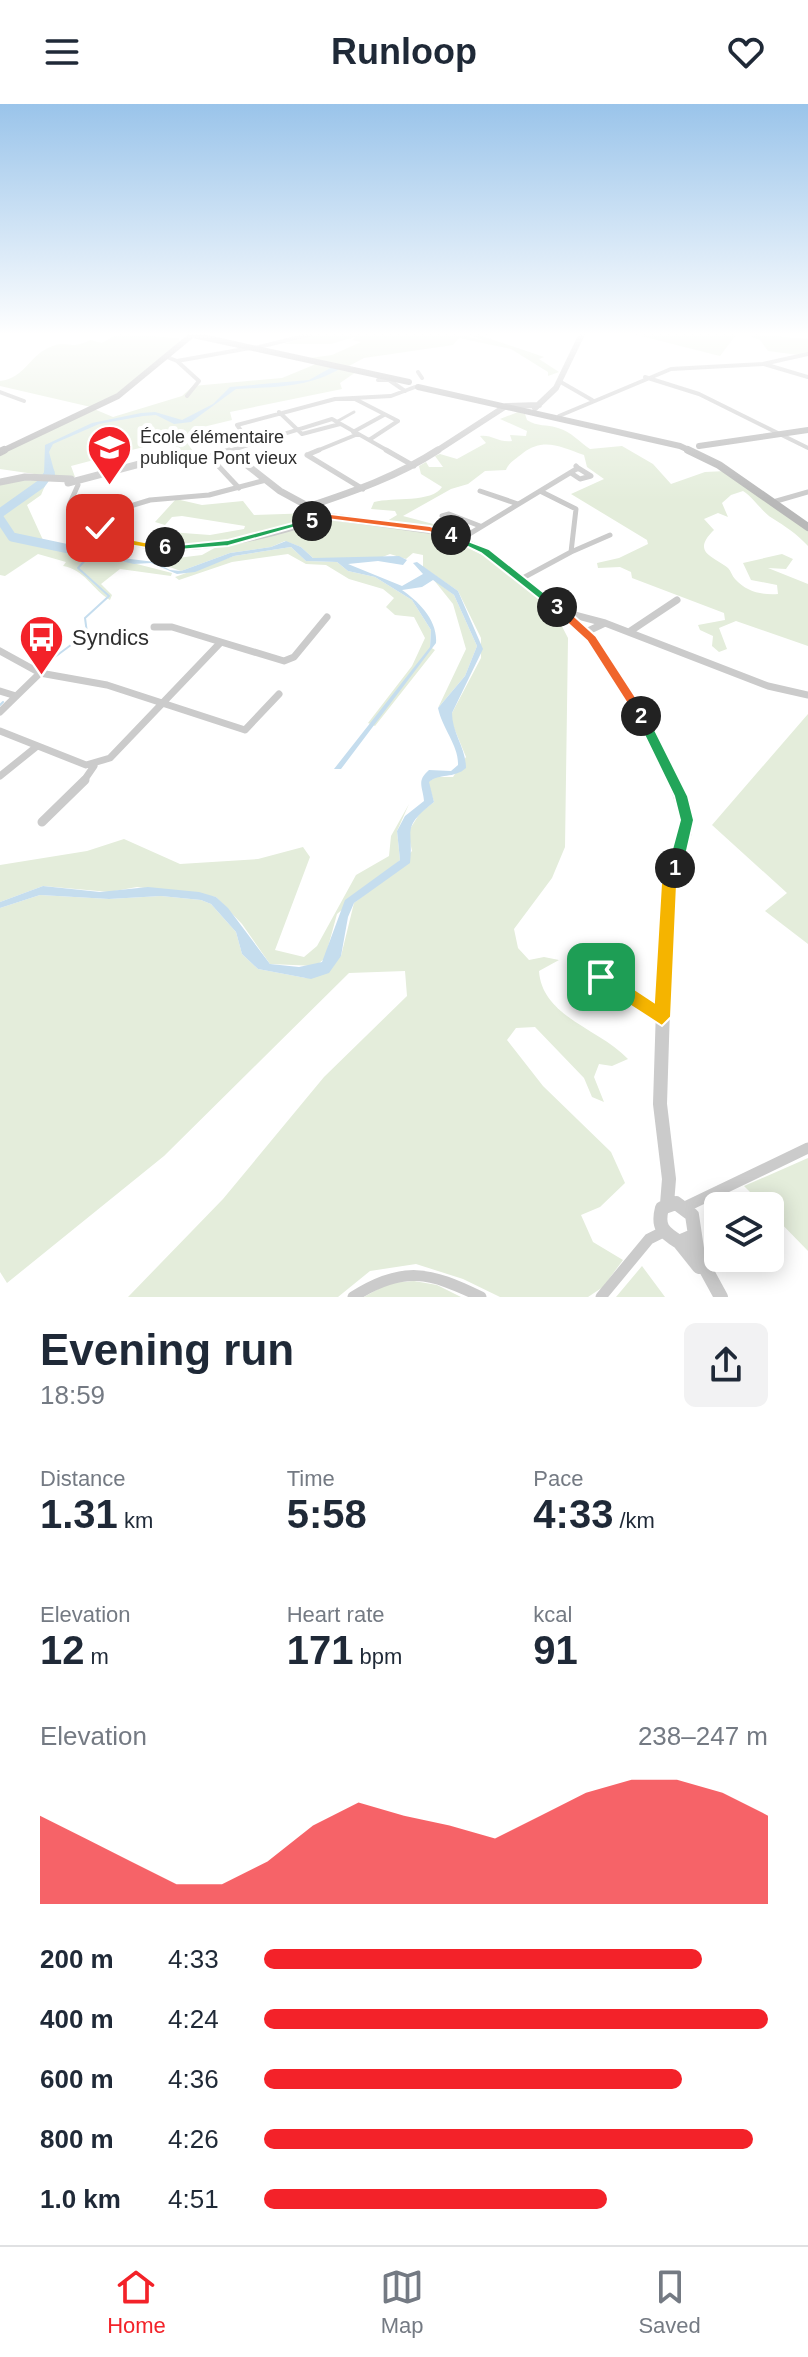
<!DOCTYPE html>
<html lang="en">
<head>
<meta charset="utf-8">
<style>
  body { margin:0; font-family:Helvetica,sans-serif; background:#f2f2f3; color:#1f2937; height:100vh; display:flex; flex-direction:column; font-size:30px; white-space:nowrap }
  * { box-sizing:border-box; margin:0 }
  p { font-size:26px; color:#747a83 }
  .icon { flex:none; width:44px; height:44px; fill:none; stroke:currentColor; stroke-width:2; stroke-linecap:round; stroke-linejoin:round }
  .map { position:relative; height:1193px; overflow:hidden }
  .sheet { display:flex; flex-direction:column; background:#fff; flex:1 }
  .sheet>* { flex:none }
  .buttons { position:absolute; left:704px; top:1088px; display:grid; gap:16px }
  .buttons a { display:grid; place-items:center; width:80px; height:80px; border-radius:12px; background:#fff; box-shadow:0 4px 20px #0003; font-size:40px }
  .pin { position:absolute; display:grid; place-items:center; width:68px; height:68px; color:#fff; margin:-34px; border-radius:16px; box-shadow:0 4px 12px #0006 }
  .km { position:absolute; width:40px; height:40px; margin:-20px; border-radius:50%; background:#222; color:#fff; font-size:22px; line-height:40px; text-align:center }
  .round { display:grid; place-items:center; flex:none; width:84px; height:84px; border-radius:12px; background:#f2f2f3 }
  .head { display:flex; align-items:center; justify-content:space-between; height:136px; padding:0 40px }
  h1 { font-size:44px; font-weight:700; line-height:60px }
  .stats { display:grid; grid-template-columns:repeat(3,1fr); gap:12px; height:136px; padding:8px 40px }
  .stats div { display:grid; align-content:center }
  .stats b { font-size:40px; font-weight:700 }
  .stats small { font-size:22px; font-weight:400 }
  .stats p { font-size:22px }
  .chart { height:224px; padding:16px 40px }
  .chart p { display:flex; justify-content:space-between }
  .chart svg { width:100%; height:144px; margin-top:8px; fill:#f32229; opacity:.7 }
  ul { padding:0 40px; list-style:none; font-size:26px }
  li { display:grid; grid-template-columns:128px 96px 1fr; align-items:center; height:60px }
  li i { height:20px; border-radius:10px; background:#f32229 }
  header { display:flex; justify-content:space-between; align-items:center; height:104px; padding:0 40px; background:#fff; font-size:36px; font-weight:700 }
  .menu { display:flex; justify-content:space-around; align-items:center; height:112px; border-top:2px solid #e0e1e3; background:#fff; font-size:22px; color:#747a83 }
  .menu a { display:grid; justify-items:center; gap:4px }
  .menu .active { color:#f32229 }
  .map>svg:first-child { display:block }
  .green { fill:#e4eddb }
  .water { fill:#c5ddee }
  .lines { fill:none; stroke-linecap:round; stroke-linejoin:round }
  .stream { stroke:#c5ddee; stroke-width:2 }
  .river { stroke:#c5ddee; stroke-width:9 }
  .pedestrian { stroke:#cbcbcb; stroke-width:3 }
  .minor-far4 { stroke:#cbcbcb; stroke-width:4 }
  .minor-far3 { stroke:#cbcbcb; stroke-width:5 }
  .minor-far2 { stroke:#cbcbcb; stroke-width:7 }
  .minor-far1 { stroke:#cbcbcb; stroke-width:9 }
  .minor { stroke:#cbcbcb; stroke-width:11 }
  .tertiary-far4 { stroke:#cbcbcb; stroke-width:6 }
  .tertiary-far3 { stroke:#cbcbcb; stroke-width:7 }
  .tertiary-far2 { stroke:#cbcbcb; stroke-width:9 }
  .tertiary-far1 { stroke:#cbcbcb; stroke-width:11 }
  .tertiary { stroke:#cbcbcb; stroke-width:14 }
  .secondary-far1 { stroke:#b8b8b8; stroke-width:6 }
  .secondary { stroke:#b8b8b8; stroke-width:8 }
  .split-1 { fill:#f5b400; stroke:#fff; stroke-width:2 }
  .split-2 { fill:#22a559; stroke:#fff; stroke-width:2 }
  .split-3 { fill:#f0652b; stroke:#fff; stroke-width:2 }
  .split-4 { fill:#22a559; stroke:#fff; stroke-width:2 }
  .split-5 { fill:#f0652b; stroke:#fff; stroke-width:2 }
  .split-6 { fill:#22a559; stroke:#fff; stroke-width:2 }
  .split-7 { fill:#f5b400; stroke:#fff; stroke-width:2 }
  .labels { text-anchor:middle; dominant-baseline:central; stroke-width:8; stroke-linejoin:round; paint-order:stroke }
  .far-poi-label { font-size:18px; fill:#2e2e2e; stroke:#fff; text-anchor:start }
  .poi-label { font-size:22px; fill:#2e2e2e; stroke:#fff; text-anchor:start }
</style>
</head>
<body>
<header><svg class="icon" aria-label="menu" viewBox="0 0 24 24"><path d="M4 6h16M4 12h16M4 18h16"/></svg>Runloop<svg class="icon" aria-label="heart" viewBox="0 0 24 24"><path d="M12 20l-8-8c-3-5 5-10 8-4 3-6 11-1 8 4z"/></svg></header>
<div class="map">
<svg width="808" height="1193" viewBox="0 0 808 1193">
  <rect width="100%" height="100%" fill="#fff"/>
  <path class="green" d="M117 230 179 234 180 238 118 289 91 303 0 282V277C26 274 30 249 53 242 67 237 72 246 90 236L102 239Z
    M314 230H459L485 237 467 230H494L482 232 544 253 539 255 559 268 548 272V268L511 245 459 234 453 241 364 254 347 263 310 254 332 251 361 238 352 236 355 233 331 240H284Z
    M633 230H731L736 231 720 252Z
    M753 230 808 235V249L799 251 768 247 760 236 751 233Z
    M316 260 356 268 340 279 342 285 230 308 232 316 199 324 183 333 195 350H183L170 336 71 362 75 373 69 375 0 365V349L94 305 113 313 182 292 193 282 282 274Z
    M518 308 525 310 527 316C538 323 546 320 558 324 572 328 579 338 590 345L622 342 653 360 671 380 705 368 726 367 808 427V442C796 429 786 423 772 414 761 407 755 395 743 387L731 391 722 399 728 413 718 409 704 415 714 426C690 449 715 453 728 464 731 467 732 472 735 475 747 488 761 491 778 490L777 481 751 476 743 459 782 450 793 455 786 465 768 464 808 480V542L736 517 719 524 727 545 719 548 712 542 713 532 700 526 698 521 725 516 724 509 632 474 631 468 620 463 598 464 597 459 619 454 648 440 647 436 571 390 604 375 587 363 584 351C561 343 544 333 523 349 516 355 509 358 506 366L485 367 468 380 451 385 403 412 437 421 436 425 387 417 397 411 395 407 371 405 374 398C393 393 432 399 442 383L421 370 419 362 426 358 429 363H443L435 352 440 350 457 355 486 339 480 332C491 330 499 339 512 337L510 331 526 332 527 327 500 315Z
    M18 376 47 377 41 391 27 401 43 436 172 469 171 472 120 465 101 480 112 491 110 496C93 486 84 465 63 462L66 458 38 450 5 472 0 471V381Z
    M176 395 202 401 243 397 254 411 314 409 443 431 488 454 553 505 568 534 565 743 552 774 514 825 518 844 529 856 544 853 559 856 539 867C542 913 600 925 628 955L612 962 599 960 594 973 604 998 592 993 584 974 535 923 516 924 507 936 543 982 611 1048 625 1079 600 1103 581 1111 593 1138 623 1156 603 1183 588 1193H500L463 1175 416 1160 370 1167 338 1193H128L223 1095 324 973 407 892 405 867 349 869 164 1052 7 1179 0 1168V804L40 791 109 795 161 792 201 796 211 800 236 828 242 850 258 865 306 874 341 852 354 799 386 774 412 747 408 728 420 709 434 698 428 678 436 673H453L466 653 452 619V609L481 554V534L458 487 423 463V451L413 449 406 455 390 450 380 454H313L301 443 285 437 271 443 230 449 181 467 152 457 202 451 218 442 181 441V438L156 427 210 431 244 425 245 422 182 412 172 413 165 421 155 418Z
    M291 443 306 457 337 458 348 467 375 473 412 496 431 526 430 543 435 546 375 622 368 619 412 562 425 534 414 513 395 511 386 503 394 494 383 485 349 475 326 461 306 460 288 450 232 458 179 476 175 473 234 452Z
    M433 475 454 491 477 542 465 572 438 604 466 545 453 500Z
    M808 610V840L765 807 787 789 712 721Z
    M409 700 397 727 400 756 337 810 325 854 316 862 270 860 242 820 216 793 137 783 109 788 43 782 0 798V761L87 747 124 735 180 760 258 755 303 743 310 753 275 846 304 853 317 842 356 771 389 752 391 732Z
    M808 1054V1147L770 1108V1102H764L744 1082Z
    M642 1162 665 1193H616Z
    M414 1177 437 1181 461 1193H364L389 1179Z"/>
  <path class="water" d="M334 262 341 264C309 284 272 283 236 285L191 318 174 320 156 311 143 312 99 320 53 340 49 348 56 374 44 371 45 341 92 319 141 309 155 308 182 316 213 300 230 283 309 276Z
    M286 437 301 443 313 454 399 452 407 456 403 461 378 457 348 460 402 482 423 470 413 459 417 458 458 487 483 545 452 609C452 629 466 644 466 664 454 675 439 669 429 678L434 698C400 725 414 724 410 759L354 799 348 813 341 852 329 869 311 875 258 865 242 850 236 828 211 800 201 796 161 792 109 795 40 791 0 804V798L43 782 100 788 148 783 199 788 216 793 228 804 270 860 299 863 322 858 345 796 400 756 397 727 405 712 424 697C423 683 416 677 429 666L451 667 458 661C459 642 442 624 438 604L465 572 477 542 454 491 433 476 422 483 402 486C418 497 438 516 436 539L341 665H334L430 543 431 526 412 496 375 473 348 467 337 458 306 457 291 443 234 452 195 468 177 470 151 459 134 460 89 450 155 458 170 466 181 467 230 449 271 443Z"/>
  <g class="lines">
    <path class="stream" d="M40 564 87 529 85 514 109 492 78 464 91 450
      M0 601 3 598"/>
    <path class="river" d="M0 409 41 380 50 368
      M0 415 12 433 102 452"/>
    <path class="pedestrian" d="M336 318 354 308"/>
    <path class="minor-far4" d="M255 244 312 230
      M167 253 177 257 199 277 187 292
      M177 257 250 244
      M764 260 808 273
      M418 268 422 274
      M645 273 699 290 808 344
      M378 276H389L405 287
      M559 277 592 296
      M0 288 24 297
      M353 294 398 317 369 336
      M279 308 302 330 340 320
      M559 312 671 265 763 260 808 250
      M353 328 384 311
      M249 338 237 321 335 295 391 292 415 283
      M229 347 332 315 390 348
      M314 348 358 330"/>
    <path class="minor-far3" d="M386 346 414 362
      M307 351 363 385
      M307 351 319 346
      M210 353 239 384
      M571 369 580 375 591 372 578 364
      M78 381 70 399 74 405C93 417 111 432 133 439 180 454 280 432 326 412
      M480 387 518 400
      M773 398 808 388
      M442 412 449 410 480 422
      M91 414 150 396 209 391 266 376
      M461 435 578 364 576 362
      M571 448 610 431
      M521 475 571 448 576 405 540 387"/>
    <path class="minor-far2" d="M563 508 605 519 586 528
      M605 519 768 582 808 591
      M629 528 677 496
      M221 538 284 557 294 553 327 513
      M0 547 40 569 107 581 245 626 279 590
      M0 587 16 592
      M0 608 40 569
      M0 627 86 661 110 654 221 538 172 523H154
      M0 672 36 643
      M83 678 94 662"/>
    <path class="minor-far1" d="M42 718 85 676
      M601 873 651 907"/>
    <path class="minor" d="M647 905 662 913
      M685 1103 808 1044
      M353 1193C403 1161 430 1168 481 1193
      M601 1193 649 1135 663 1128"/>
    <path class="tertiary-far4" d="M535 304 556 284 582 230
      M225 348H230
      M435 348 506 302 539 301"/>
    <path class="tertiary-far3" d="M0 378 25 373 71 375
      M68 379 166 353H210L229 347 280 387 326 412 442 428 485 447 544 494
      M310 402C355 387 398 372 438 346"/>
    <path class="tertiary-far2" d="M542 492 586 528 633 596 674 678"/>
    <path class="tertiary-far1" d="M663 907 669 780 686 730 687 716 673 676"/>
    <path class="tertiary" d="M663 905 660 1000 669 1075 667 1100
      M693 1132 679 1138C663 1128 657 1123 662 1104L676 1099 692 1111 698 1151 721 1193
      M679 1138 699 1163"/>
    <path class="secondary-far1" d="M193 231 409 278
      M418 283 680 342 693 348
      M699 342 808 326
      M0 348 118 292 192 231"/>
    <path class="secondary" d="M688 346 719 361 808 423
      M0 348 4 346"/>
  </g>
  <linearGradient id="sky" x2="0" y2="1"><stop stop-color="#9ac4ea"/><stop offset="0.58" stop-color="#fff"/><stop offset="1" stop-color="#fff" stop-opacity="0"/></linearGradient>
  <rect width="808" height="397" fill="url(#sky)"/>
  <path class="split-1" d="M675 758 683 764 677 780 671 913 662 922 594 878 592 873 594 867H607L654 898 661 780 669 760Z"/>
  <path class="split-2" d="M641 607 648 612 688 692 694 716 683 764 675 771 667 764 680 716 674 692 635 612Z"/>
  <path class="split-3" d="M552 500H561L596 532 646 609V615H637L587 537 552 505Z"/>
  <path class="split-4" d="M447 429 489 445 562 503 552 505 481 449 447 433Z"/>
  <path class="split-5" d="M322 409 430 422 456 431 451 434 429 428 327 415 312 420 307 417Z"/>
  <path class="split-6" d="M308 415 317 417 228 442 165 447 159 443 228 436Z"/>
  <path class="split-7" d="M97 422 129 435 170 443 165 447 123 440 97 426Z"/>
  <defs>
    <symbol id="school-pin" viewBox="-11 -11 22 30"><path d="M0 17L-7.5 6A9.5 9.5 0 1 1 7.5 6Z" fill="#f32229" stroke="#fff"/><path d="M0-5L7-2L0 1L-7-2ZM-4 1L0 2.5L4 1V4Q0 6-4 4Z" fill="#fff"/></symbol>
    <symbol id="bus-pin" viewBox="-11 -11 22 30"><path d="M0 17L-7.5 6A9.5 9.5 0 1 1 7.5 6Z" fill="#f32229" stroke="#fff"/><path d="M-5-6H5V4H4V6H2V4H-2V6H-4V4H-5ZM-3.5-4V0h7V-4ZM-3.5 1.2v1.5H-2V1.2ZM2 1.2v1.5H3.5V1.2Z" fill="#fff"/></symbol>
  </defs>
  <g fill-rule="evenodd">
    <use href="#school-pin" x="84" y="318" width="51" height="69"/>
    <use href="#bus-pin" x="16" y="508" width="51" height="69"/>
  </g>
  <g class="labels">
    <g class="far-poi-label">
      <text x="140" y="333">École élémentaire<tspan x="140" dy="21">publique Pont vieux</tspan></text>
    </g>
    <g class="poi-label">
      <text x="72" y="533">Syndics</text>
    </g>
  </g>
</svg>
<div class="buttons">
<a><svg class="icon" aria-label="layers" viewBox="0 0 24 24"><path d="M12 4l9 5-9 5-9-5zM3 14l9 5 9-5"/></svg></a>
</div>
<div class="pin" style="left:601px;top:873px;background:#1e9e55"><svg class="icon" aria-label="arrive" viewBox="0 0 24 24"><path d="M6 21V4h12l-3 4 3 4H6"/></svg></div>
<div class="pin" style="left:100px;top:424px;background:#d93025"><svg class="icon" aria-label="check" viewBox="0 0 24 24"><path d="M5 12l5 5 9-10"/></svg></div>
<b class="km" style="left:675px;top:764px">1</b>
<b class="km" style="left:641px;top:612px">2</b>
<b class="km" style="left:557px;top:503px">3</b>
<b class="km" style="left:451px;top:431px">4</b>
<b class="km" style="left:312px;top:417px">5</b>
<b class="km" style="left:165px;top:443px">6</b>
</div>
<section class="sheet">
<div class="head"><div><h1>Evening run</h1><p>18:59</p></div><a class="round"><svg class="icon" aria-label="share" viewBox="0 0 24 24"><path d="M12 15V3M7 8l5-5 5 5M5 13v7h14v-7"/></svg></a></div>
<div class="stats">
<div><p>Distance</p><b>1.31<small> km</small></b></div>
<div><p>Time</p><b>5:58</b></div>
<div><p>Pace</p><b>4:33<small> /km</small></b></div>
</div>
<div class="stats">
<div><p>Elevation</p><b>12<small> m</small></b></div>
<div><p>Heart rate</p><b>171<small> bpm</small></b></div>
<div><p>kcal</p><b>91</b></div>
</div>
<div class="chart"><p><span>Elevation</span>238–247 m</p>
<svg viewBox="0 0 160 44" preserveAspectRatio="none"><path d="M0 44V17L10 24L20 31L30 38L40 38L50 31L60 20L70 13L80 17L90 20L100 24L110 17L120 10L130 6L140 6L150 10L160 17V44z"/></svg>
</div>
<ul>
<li><b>200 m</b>4:33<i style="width:87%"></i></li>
<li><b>400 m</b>4:24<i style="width:100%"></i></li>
<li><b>600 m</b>4:36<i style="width:83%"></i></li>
<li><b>800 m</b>4:26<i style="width:97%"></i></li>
<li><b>1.0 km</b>4:51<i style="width:68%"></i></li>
</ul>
</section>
<nav class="menu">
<a class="active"><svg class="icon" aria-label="home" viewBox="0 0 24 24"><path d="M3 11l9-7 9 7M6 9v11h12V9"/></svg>Home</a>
<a><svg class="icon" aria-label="map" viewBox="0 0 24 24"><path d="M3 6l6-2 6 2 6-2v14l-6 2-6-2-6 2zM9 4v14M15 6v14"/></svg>Map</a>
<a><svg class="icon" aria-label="saved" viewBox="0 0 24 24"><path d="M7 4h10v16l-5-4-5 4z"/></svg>Saved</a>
</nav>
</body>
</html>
